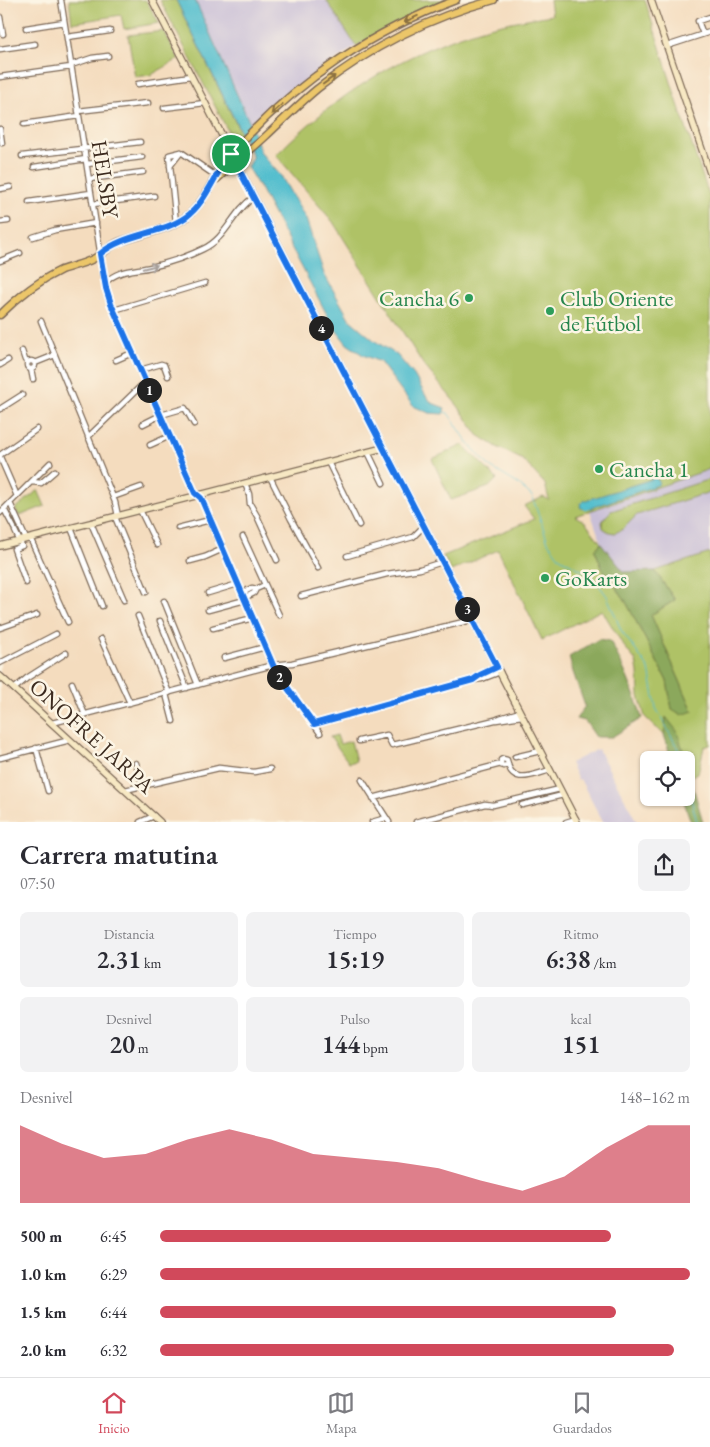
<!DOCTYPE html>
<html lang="es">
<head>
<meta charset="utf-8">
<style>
  body { margin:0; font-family:"EB Garamond",serif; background:#f2f2f3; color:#2b2b33; height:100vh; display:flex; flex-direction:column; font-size:19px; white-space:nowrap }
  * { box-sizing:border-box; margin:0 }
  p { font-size:16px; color:#7c7c81 }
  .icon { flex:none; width:28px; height:28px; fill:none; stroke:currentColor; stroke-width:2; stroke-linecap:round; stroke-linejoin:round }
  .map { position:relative; height:822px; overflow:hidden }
  .drawer { display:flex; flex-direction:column; background:#fff; flex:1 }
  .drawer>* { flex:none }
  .tools { position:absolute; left:640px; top:751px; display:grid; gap:10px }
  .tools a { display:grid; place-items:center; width:55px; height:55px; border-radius:8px; background:#fff; box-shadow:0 1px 4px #0004; font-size:25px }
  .pin { position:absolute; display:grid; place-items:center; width:42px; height:42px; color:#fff; margin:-21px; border:2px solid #fff; border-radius:50%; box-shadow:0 1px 5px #0007 }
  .km { position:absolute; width:25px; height:25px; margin:-12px; border-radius:50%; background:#222; color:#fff; font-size:14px; line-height:25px; text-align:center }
  .round { display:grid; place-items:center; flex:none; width:52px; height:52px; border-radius:8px; background:#f2f2f3 }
  .headline { display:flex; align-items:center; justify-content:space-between; height:85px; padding:0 20px }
  h1 { font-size:28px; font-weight:600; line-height:38px }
  .figures { display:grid; grid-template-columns:repeat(3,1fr); gap:8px; height:85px; padding:5px 20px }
  .figures div { display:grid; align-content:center; border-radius:8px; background:#f2f2f3; text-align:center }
  .figures b { font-size:25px; font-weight:600 }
  .figures small { font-size:14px; font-weight:400 }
  .figures p { font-size:14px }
  .chart { height:140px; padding:10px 20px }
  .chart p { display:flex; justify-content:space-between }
  .chart svg { width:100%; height:90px; margin-top:5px; fill:#d1495b; opacity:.7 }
  ul { padding:0 20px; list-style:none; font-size:16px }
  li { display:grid; grid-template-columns:80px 60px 1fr; align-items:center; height:38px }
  li i { height:12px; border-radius:6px; background:#d1495b }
  .menu { display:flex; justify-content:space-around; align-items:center; height:70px; border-top:1px solid #e1e1e2; background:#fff; font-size:14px; color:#7c7c81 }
  .menu a { display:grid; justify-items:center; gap:2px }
  .menu .on { color:#d1495b }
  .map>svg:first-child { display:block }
  .industrial { fill:#c9bfd7 }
  .green { fill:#afc266; stroke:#757642 }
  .forest { fill:#8ba85b; stroke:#63693c }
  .water { fill:#53bece; stroke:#477476 }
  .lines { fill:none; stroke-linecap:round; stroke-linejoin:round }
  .stream { stroke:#53bece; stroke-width:1 }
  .street-casing { stroke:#7c6856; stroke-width:7 }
  .secondary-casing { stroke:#7c6856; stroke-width:8 }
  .primary-casing { stroke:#7c6856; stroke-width:9 }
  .street { stroke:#fff; stroke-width:4.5 }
  .secondary { stroke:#f7e8c3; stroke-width:5.5 }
  .primary { stroke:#ecc669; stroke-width:6 }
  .oneway { stroke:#8b7040 }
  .oneway2 { stroke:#a79f9a }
  .route-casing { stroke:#fff; stroke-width:10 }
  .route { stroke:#1a73e8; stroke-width:6 }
  .leisure-dot { fill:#2e9e5b; stroke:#fcf5e5; stroke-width:2 }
  .labels { text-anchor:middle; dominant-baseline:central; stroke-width:5; stroke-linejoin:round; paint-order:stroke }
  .street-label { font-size:22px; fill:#3b2a1e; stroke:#fcf5e5 }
  .leisure-label { font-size:22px; fill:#27864d; stroke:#fcf5e5; text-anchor:start }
</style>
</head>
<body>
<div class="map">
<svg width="710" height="822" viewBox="0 0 710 822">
  <rect width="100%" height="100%" fill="#fcf5e5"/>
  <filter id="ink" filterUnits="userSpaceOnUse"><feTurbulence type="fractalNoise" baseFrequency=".02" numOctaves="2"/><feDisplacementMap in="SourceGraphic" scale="10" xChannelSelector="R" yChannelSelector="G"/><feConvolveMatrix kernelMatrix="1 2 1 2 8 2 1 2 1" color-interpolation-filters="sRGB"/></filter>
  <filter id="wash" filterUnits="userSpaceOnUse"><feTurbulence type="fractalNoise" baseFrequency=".0096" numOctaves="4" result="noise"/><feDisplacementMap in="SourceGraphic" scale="20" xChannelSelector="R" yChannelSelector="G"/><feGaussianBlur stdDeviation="1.12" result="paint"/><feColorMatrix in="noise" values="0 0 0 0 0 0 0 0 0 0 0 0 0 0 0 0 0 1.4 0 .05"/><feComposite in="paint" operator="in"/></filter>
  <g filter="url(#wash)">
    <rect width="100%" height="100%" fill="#f4dcbe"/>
    <path class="industrial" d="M195 0H326L356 46 298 87 251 126Z
      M710 469V553L655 571 624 572 601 543 590 511Z
      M598 749 637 822H603L580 779 578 780 570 763Z"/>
    <path class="green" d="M69 0H146L159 23 124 29 121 15 72 23Z
      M160 0H176L242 136 237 140 230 135Z
      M326 0H450L356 46Z
      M550 0H645L677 101 710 198V469L575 516 584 521 601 543 595 550 603 570 624 598 667 681 672 709 693 711 651 615 675 600 655 571 710 553V745L704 747 698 773 690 777 682 747 666 717 664 735 645 717 639 696 638 672 636 661 623 645 602 610 542 640 498 550 451 571 443 556 534 519 524 506 543 497 549 500 545 484 523 460 497 447 478 435 458 406 423 364 333 222 276 155C335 95 407 50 489 27 510 22 531 18 552 15Z
      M164 31 179 59 151 75 135 77 128 35Z
      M463 445 497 479 489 487 451 500 432 459Z
      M710 479V492L637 515 623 529 615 533 609 532 603 528 602 522 606 516 611 511Z
      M38 490 45 506 19 516 15 509Z
      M337 735 340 744 351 741 356 761 349 763 330 737Z"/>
    <path class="forest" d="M601 543 624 572 655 571 675 600 651 615 693 711 682 715 672 709 667 681 624 598 603 570 595 550Z
      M599 639 610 641C624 667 633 690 642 718L612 737H596L585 721 576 719 585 706 573 672 569 657Z
      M666 717 677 731 686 760H670L668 747 664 735Z
      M686 762 703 822H691L684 802V798H686Z"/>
    <path class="water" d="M176 0H195L251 126 261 153 281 176 306 219 324 274 350 320 375 341 397 355 414 375 426 396 432 403 445 408 443 414 429 413 413 406 380 362 363 355 347 344 333 326 261 190 247 167 252 158V155Z
      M655 478 659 481 658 485 585 510 580 507 581 503 584 501Z"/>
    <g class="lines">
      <path class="stream" d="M444 412 448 413 469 444 490 467 518 484 532 496 548 542 560 558 592 576 607 596 621 630 649 669 656 708 677 747 681 760
        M686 780 697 822"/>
    </g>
  </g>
  <g filter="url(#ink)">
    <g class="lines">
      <defs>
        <path id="street" d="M61 0 105 283 109 299 195 493 201 498 276 672 320 733
          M0 17 3 34
          M26 28 64 22
          M703 34 698 21 710 17
          M67 37 110 31
          M667 46 710 32
          M0 49 35 44
          M71 65 92 58 108 56
          M0 77 71 67
          M138 84 191 76
          M164 108 205 103
          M78 111 148 103
          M24 124 79 116
          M0 129 2 143
          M22 156 140 142
          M87 164 142 157
          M170 166 181 152
          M34 167 86 159
          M89 179 143 172
          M0 189 10 187
          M29 202 91 193
          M93 204 154 196
          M0 222 8 221
          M176 223 169 155 181 152 216 176
          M33 237 55 230 96 223
          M0 261 20 253
          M105 283C118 269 134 271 151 267 168 263 187 257 203 249 227 238 232 212 254 197
          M114 310 205 283
          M41 321 115 502 118 516
          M22 351 25 360 28 362
          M116 360 132 353
          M27 365a4 4 0 1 1 8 0a4 4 0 1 1-8 0Z
          M35 363 55 355
          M0 365 8 360
          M31 369 33 379
          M140 370 161 364 164 365 168 376
          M0 409 22 395
          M143 424 161 415 185 408 194 424
          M88 437 145 382
          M150 445 170 436
          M368 452 383 483
          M0 455 37 429
          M0 457 17 496
          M328 462 359 525
          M270 477 291 519 318 568
          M32 482 41 483 55 471
          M245 483 249 494 250 504 257 516 277 560
          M113 497 141 487
          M10 503 20 525
          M4 509 14 528
          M140 510 157 545
          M0 513 50 463
          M115 517 146 592
          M91 523 124 600
          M21 528 26 539
          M71 528 102 606
          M178 528 210 520
          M15 531 22 546 14 549 26 583
          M243 537 279 615
          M30 538 68 622
          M347 556 413 537 424 526
          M190 561 205 557 223 549
          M208 593 238 584
          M242 593 252 588 256 589 265 585
          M301 596 387 574 420 569 442 562
          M244 598 254 593 256 589
          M164 601 198 685
          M208 610 245 600
          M138 616 169 693
          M160 621 187 688
          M0 628 37 615
          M213 628 253 618
          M101 639 130 703
          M224 658 265 647
          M0 663 56 634
          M474 679 480 675 497 667
          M72 683 85 715
          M14 689 27 678 66 653
          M166 694 173 721
          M496 720 522 716
          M52 723 273 665 292 663 472 620
          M314 724 473 680 482 679 500 672
          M359 741 387 735 392 745 495 720 500 718 520 712
          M36 748 48 791
          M515 757 540 751
          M0 758 70 740
          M136 763 143 786
          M507 765 504 766 501 765V760L503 759 507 760C511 786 532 775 550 770
          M362 780 389 822
          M125 790 219 768 254 772 270 769
          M373 798 501 764
          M522 805 563 795
          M140 822 154 816
          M372 822 386 818
          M416 822 485 804 493 805 560 789
          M566 822 576 819"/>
        <path id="secondary" d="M152 0 577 822
          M651 0 710 173
          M0 546 383 448
          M0 676 160 822"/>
        <path id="primary" d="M217 179C233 164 250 151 266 136 283 120 299 104 317 89 369 48 430 17 494 0
          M0 315C18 297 38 281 61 270 72 266 83 264 93 259 103 254 109 246 119 242 141 234 166 231 186 217 201 206 208 189 217 174 223 163 232 154 240 144 299 80 374 30 456 0"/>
      </defs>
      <use href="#street" class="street-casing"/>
      <use href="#secondary" class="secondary-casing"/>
      <use href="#primary" class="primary-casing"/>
      <use href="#street" class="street"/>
      <use href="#secondary" class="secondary"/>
      <use href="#primary" class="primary"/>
    </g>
    <defs><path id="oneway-shaft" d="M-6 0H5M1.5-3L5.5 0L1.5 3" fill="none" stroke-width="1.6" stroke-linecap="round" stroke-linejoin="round" transform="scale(1.25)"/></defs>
    <g class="oneway">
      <use href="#oneway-shaft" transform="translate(411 19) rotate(155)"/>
      <use href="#oneway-shaft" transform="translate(329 80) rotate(-36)"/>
      <use href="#oneway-shaft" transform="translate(277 109) rotate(138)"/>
    </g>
    <use class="oneway2" href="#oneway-shaft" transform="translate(150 267) rotate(-13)"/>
  </g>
  <g class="lines" filter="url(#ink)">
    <defs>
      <path id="route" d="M231 154 497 667 480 675 473 680 314 724 276 672 201 498 195 493 111 304 106 288 100 254C125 233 160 235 186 217 207 202 214 173 231 154Z"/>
    </defs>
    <use href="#route" class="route-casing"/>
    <use href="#route" class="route"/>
  </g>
  <g class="leisure-dot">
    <circle cx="469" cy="298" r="5"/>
    <circle cx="550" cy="311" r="5"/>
    <circle cx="599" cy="469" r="5"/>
    <circle cx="545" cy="578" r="5"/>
  </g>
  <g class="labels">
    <g class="street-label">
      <text transform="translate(105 179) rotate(81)">HELSBY</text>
      <text transform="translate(92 736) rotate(42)">ONOFRE JARPA</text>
    </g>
    <g class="leisure-label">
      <text x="459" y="298" text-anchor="end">Cancha 6</text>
      <text x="560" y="298">Club Oriente<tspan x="560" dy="25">de Fútbol</tspan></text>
      <text x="609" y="469">Cancha 1</text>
      <text x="555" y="578">GoKarts</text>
    </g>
  </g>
</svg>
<div class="tools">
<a><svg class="icon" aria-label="locate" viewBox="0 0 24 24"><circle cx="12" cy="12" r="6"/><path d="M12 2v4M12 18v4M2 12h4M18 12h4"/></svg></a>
</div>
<div class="pin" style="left:231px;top:154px;background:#1e9e55"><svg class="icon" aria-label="arrive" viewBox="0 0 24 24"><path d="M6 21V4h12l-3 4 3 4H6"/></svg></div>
<b class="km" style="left:149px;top:390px">1</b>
<b class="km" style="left:279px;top:677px">2</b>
<b class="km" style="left:467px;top:609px">3</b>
<b class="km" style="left:321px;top:328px">4</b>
</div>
<section class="drawer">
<div class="headline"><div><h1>Carrera matutina</h1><p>07:50</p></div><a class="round"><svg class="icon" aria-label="share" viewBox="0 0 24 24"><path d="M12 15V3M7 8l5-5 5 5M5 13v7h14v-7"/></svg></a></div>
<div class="figures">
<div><p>Distancia</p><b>2.31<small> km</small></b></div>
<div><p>Tiempo</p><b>15:19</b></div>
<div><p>Ritmo</p><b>6:38<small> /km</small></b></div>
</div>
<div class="figures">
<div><p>Desnivel</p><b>20<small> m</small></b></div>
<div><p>Pulso</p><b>144<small> bpm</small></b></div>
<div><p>kcal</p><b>151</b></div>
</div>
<div class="chart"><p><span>Desnivel</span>148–162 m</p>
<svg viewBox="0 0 160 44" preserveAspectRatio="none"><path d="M0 44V6L10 15L20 22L30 20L40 13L50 8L60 13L70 20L80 22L90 24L100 27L110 33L120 38L130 31L140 17L150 6L160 6V44z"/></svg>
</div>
<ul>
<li><b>500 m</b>6:45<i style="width:85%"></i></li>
<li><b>1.0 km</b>6:29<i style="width:100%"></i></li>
<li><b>1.5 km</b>6:44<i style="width:86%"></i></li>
<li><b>2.0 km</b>6:32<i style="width:97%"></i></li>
</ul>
</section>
<nav class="menu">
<a class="on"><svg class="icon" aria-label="home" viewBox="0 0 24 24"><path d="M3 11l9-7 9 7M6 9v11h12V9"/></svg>Inicio</a>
<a><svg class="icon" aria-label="map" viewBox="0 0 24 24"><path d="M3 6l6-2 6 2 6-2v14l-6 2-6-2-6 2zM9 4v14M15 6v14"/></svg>Mapa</a>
<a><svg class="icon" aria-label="saved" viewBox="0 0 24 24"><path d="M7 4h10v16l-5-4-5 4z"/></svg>Guardados</a>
</nav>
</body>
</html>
